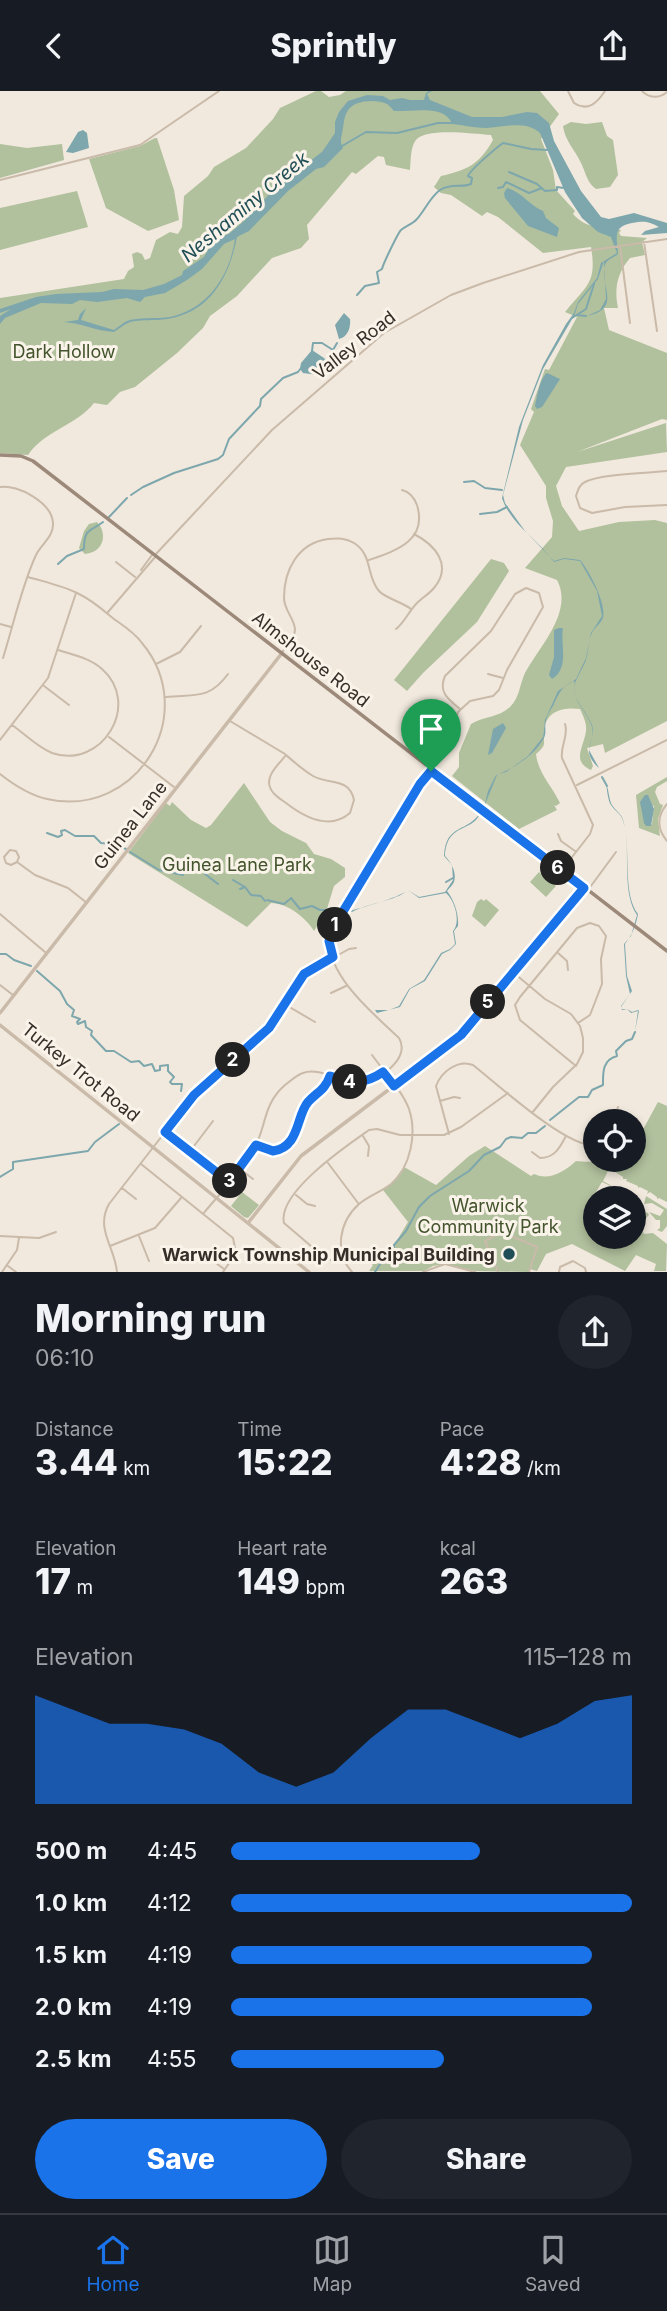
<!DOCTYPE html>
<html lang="en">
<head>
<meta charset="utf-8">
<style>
  body { margin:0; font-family:Inter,sans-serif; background:#20242c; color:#f1f3f6; height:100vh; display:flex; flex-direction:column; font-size:26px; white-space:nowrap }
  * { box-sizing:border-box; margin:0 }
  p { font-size:23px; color:#9ea1a6 }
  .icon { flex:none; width:38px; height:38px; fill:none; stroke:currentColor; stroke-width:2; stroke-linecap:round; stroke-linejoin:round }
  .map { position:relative; height:1181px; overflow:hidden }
  .details { display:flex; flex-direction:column; background:#171b24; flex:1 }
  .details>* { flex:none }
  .buttons { position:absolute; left:583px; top:1018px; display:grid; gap:14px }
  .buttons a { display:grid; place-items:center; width:63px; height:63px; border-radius:50%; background:#171b24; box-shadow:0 4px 10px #0003; font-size:35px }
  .pin { position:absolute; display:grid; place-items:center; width:60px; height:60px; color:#fff; margin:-72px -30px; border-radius:50% 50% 50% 0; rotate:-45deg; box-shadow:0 0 7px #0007 }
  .pin .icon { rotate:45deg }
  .km { position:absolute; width:35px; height:35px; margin:-18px; border-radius:50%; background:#222; color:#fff; font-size:19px; line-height:35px; text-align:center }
  .round { display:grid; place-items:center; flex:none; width:74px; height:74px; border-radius:37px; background:#20242c }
  .summary { display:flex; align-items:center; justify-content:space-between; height:119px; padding:0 35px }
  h1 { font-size:38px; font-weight:800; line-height:52px }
  .stats { display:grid; grid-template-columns:repeat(3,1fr); gap:10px; height:119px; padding:7px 35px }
  .stats div { display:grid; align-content:center }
  .stats b { font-size:35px; font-weight:800 }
  .stats small { font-size:19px; font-weight:400 }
  .stats p { font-size:19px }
  .chart { height:196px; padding:14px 35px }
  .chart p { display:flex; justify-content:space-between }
  .chart svg { width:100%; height:126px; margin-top:7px; fill:#1a73e8; opacity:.7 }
  .primary-button { display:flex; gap:14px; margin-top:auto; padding:14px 35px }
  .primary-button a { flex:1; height:80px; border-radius:42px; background:#1a73e8; color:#fff; font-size:28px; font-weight:800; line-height:80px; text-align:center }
  .primary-button a+a { background:#20242c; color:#f1f3f6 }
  ul { padding:0 35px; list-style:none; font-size:23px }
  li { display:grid; grid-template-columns:112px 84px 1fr; align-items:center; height:52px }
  li i { height:18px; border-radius:9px; background:#1a73e8 }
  header { display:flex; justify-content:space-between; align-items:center; height:91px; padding:0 35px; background:#171b24; font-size:32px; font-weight:800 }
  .tab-bar { display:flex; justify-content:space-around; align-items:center; height:98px; border-top:2px solid #363941; background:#171b24; font-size:19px; color:#9ea1a6 }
  .tab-bar a { display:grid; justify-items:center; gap:4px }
  .tab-bar .selected { color:#1a73e8 }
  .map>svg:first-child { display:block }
  .green { fill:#b1c09d; fill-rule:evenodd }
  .water { fill:#7da7ad }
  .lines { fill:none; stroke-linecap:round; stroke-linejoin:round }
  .stream { stroke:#7da7ad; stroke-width:2 }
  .minor { stroke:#c9baa9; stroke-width:2 }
  .tertiary { stroke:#c9baa9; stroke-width:3.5 }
  .secondary { stroke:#9c897a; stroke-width:3.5 }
  .route-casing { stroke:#fff; stroke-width:14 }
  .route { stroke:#1a73e8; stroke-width:9 }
  .poi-dot { fill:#204e56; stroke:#f9f3e9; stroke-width:2.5 }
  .labels { text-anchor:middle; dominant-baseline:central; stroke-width:6; stroke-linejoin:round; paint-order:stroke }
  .street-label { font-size:18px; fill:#362e29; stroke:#f9f3e9 }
  .park-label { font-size:18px; fill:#43542d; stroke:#f9f3e9 }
  .poi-label { font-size:18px; font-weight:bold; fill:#362e29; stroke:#f9f3e9; text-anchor:end }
  .water-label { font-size:19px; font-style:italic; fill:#204e56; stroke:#f9f3e9 }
</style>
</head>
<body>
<header><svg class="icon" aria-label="back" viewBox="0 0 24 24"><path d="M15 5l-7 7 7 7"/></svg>Sprintly<svg class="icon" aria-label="share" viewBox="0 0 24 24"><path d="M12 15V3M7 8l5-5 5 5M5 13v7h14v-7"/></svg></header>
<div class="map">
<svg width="667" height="1181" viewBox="0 0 667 1181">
  <rect width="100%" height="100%" fill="#f1e9dd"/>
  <path class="green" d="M316 0H321L329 6 340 4 346 0H540L559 23 541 48 553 79 556 99 575 120 573 123C587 139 602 135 621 139L619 142 621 145 647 147 642 151 645 164 630 167C617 182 614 198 618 217H604L609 239 667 262V329L662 328 577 361 666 332 667 361 566 376 556 395 562 415 579 440 619 431 655 429 667 432V630L605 662 603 653 587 657 593 675 591 679C571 670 584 656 586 640 587 632 583 625 580 618 565 616 547 619 544 638 542 652 549 652 536 663 538 682 552 695 560 712L556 715 554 714 557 719 519 738 452 685 459 676V662L471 633C484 625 498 627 510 616 520 606 519 595 525 582 539 556 574 521 557 489L525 477 552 446 553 430 546 407V395L520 354 534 321 531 318 545 278 549 279 577 226 565 221C587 194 597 192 591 156L543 162 498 126 487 121 482 125 451 104 441 102 434 96 441 85C467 79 479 74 493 49L491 44C474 43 432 37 418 47 410 53 411 70 410 79L386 74 384 66 378 65 356 83 352 81 307 134 309 148 301 157 272 167 237 205 210 225 203 237 177 262 135 296 120 301 107 314 94 312C77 334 44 340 28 364L0 362V207L124 188 128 180 134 176 132 163 137 161 142 163 145 169 150 167 156 149 170 141 178 143 182 136 184 105 208 85 214 76 246 57 273 28 280 17Z
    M571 31 586 33 602 31 607 45 613 49 618 84 610 96 596 98C587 92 586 82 581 72 575 59 565 50 563 35Z
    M155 47H157L174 99 179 129 148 140 106 117 89 68 140 55Z
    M0 53 27 57 62 53 64 69 0 87Z
    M77 100 88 136 0 159V117Z
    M97 431C108 442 104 462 85 463L79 457 84 440 89 433Z
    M491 468 504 472 509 480 477 531 423 582 407 600 394 589Z
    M667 686V690L657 696 655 701 660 713 663 714 658 728 660 745 639 737 636 704ZM641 711 654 715 652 733 646 735Z
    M244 692 270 731 282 740 306 752 314 763 331 768 345 777V786L334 795 326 821 314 840C306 827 288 812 271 812L247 836 128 762 166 712 170 715 172 711 191 729 206 737 211 734Z
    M539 781 556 795 546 806 530 791Z
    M481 808 484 810 486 808 499 819 485 836 472 825 477 811Z
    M658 1011 667 1015V1111L659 1107 657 1108V1106L650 1101 647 1103 648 1100 640 1096 638 1097V1095L626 1090 627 1088H623V1086L612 1079 608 1080 603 1090 617 1098 602 1091 596 1101V1104L603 1108H595V1146H634V1135L636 1136 644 1121 648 1122 649 1124 640 1133 644 1143 653 1142 667 1153 666 1180H654L656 1173 636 1164 625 1180 572 1153 546 1163 537 1180 530 1178 529 1181 475 1180 445 1173 433 1175 424 1180H369L373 1174 364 1166 369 1159 387 1166 408 1131 383 1099 391 1093 404 1076 436 1094 469 1065 485 1055 531 1085 534 1083C549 1090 564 1081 576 1070 591 1072 614 1069 634 1069V1055Z
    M242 1101 259 1114 248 1127 244 1126 231 1115Z
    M646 1105 667 1118V1135L662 1141 657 1139 660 1137V1129H656L649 1121 660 1125 664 1119 652 1112 644 1113Z"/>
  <path class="water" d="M429 0H432L427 3 430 9 472 26H502L527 21 537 22 549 32 554 50 581 100 601 126 609 128 634 122 667 132V142L641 144 645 140 659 136C648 130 644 130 632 132 612 136 617 146 618 163 613 167 607 168 605 174 600 197 622 217 587 225L600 219 606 208 604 170 598 188 578 213 575 223 543 278 523 329 503 404 505 412 525 440 554 470 564 467 580 469C589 479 609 517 602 529 599 534 594 537 592 542 588 550 589 560 586 569 583 578 574 589 574 599 574 610 591 625 593 638 594 645 589 652 589 659L599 677C579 659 596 653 592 636 587 619 570 609 575 591L573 590C560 597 559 603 553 615 550 620 547 624 546 630 544 636 547 641 544 647 535 664 514 677 497 684L484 716 488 700 496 684 506 681 528 665 543 646 545 629 558 600 576 588 586 567 591 542 602 525 597 500 580 470 564 468 554 471C539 449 511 434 502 407L519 336 543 274 566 233 574 222 578 211 597 187 601 172 617 162 611 146 598 141 582 127 565 101 540 42C526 29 504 36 486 37 475 37 463 34 452 33 445 13 412 21 394 20 393 19 388 13 387 13 377 8 353 8 347 21 344 26 344 32 343 37 342 45 339 50 343 57L324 76 316 78 288 100 249 140 237 146C229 186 211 221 167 228 156 230 136 228 128 232 123 234 119 238 114 241 97 240 80 232 64 231L78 229 80 223 86 217 81 229 114 239C118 236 123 232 127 230 137 226 158 228 170 226 208 218 230 184 235 148L224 153 202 178 187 189 165 202 145 206 140 211 127 207 97 211 80 209 72 213 41 212 5 227 0 233V225L11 218 0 222V218L36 206 56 203 102 201 114 198 143 199 164 193 182 184 183 180 204 166 214 149 230 142 244 130 277 95 322 61 335 42V31L339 21 348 10 367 4 383 5 390 9 402 7 410 9H424L426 2Z
    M83 39 87 42 89 57 73 62 66 61 78 41Z
    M507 97C522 101 530 115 543 120L546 127 559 137 557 146 528 135 505 107 504 102Z
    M344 222 350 228C351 236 348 246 339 248L335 234Z
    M312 259 324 267 331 275 330 279 318 284 303 282 300 278 301 272Z
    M547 282 560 288 542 316 537 318 535 315C537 305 540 287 547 282Z
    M559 537H563C560 554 570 577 552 588L549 584 554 566V539Z
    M503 632 506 637 492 662 488 664 493 638Z
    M606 693C609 699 609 709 612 714 620 725 622 721 625 737 630 761 623 804 638 823 636 835 632 844 625 853L627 885 632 900 621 916 622 918H627L632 921 638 919 639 920 635 940 638 920 631 922 627 918 622 919 621 915 630 903 626 885 624 853 631 845 637 824C622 803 630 762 625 737 621 720 619 725 611 714 608 710 607 698 606 693Z
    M645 704H648L654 718 651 735H646L644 732 640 711Z
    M481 720C474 743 447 730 445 765 451 771 457 781 454 791 452 795 449 797 447 800 454 809 459 823 458 835L454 840 456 853 450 859 442 863 425 890 410 898 400 916 377 922 375 919H389L399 915 409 898 424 889 441 862 450 858 455 853 453 840C461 831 455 810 446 802L419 807 408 799C394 811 370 811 352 821L350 820C366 815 396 808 408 799L419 806 445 801 453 789 452 774 444 765C446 731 468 743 481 720Z"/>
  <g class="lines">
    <path class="stream" d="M342 55 366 41 397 42 438 32H452
      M509 81 537 93 545 100 557 99V96L564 97
      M498 97 503 96 506 91 529 102 542 97
      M357 204 365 195 379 192 377 181 382 178C383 173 398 142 401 139 406 135 412 133 416 129 424 121 430 106 440 99 451 92 462 97 471 93L472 87 468 85C470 79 496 57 503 52L531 58 547 59
      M577 224 586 225
      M572 227 586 218 594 193
      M312 260 313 252H322L333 259 337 252
      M464 391 474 390 485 397 502 399
      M131 404 143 396 174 382 218 368 223 364 229 348 260 315 261 308 283 287 298 281 301 277
      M480 423 497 421 507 416
      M109 426 127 407
      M58 473 67 465 84 458C84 437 90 441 103 431
      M602 686 607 695
      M47 742 58 746 62 744 61 740 65 739 75 745H94L101 752 113 753 116 757 119 755 126 758
      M130 761 159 779 183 784
      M205 783 218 793
      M233 789 245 796 251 804 261 805 265 810
      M446 791 453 787
      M240 798 245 796
      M291 807 300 818 312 815 320 819H331
      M267 809 284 813 290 808
      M0 863H6L14 869 31 875
      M37 880 60 900 67 913 74 919 72 925 80 928 77 931 78 933 85 930 86 936 92 940 91 944 106 960H114L131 971 139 970 144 975 152 973 155 980 160 979V975L168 974V980L174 986 170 991 172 993H182L181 1000
      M550 1029 579 1006H588L592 999 603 994C603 982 602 969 617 965L616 960 626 950 632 948 635 941
      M0 1086 13 1078V1071L88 1060 95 1051 119 1033
      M590 1110 595 1112
      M375 1181 384 1167 394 1163V1154L406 1140 419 1116 430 1105 469 1080 484 1064 500 1056 506 1048 511 1046 522 1047 528 1042H536L545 1035"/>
    <path class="minor" d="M568 0 574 12C588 21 597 12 605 0
      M642 0C649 7 659 8 667 1
      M0 89 140 54 219 0
      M644 151 657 240
      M620 155 630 232
      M667 380C648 382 600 383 585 391 579 394 578 399 576 405L580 417 592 422 625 416 667 414
      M0 396C18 393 52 412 53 432 54 446 41 453 36 464 22 494 13 535 3 567
      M155 464 272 339 384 242 451 204 483 192 579 161 667 148
      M369 469C395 460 428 450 417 414 414 406 410 401 402 399
      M116 471 135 486
      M141 479 152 464
      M108 521 156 465
      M0 533 11 536
      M396 538C404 532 409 520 417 512 422 507 429 503 434 497 453 474 435 454 414 443
      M282 561C288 554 295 547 295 538 294 527 284 519 284 507 284 479 298 452 328 448 338 447 346 447 354 452 373 464 366 485 379 500 385 507 402 511 411 518
      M156 573 180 561 201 535
      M488 583 503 587
      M44 595 69 614
      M166 606C195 603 209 609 228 583
      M230 630 285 663
      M12 634C25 643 37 656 52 662 102 679 142 613 102 578 90 567 73 564 58 559
      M109 646 174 696
      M428 646 446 652
      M0 649 48 587 76 502
      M286 664C294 671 303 679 313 685 329 694 349 686 354 709L350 722C329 740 304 726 286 712 279 707 270 702 269 692 269 681 280 672 286 664Z
      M433 675 443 660
      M0 683C14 694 29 704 47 708 137 728 201 623 142 552 135 542 124 535 114 528 103 519 92 509 79 503 64 495 45 491 28 486
      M577 694 667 649
      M667 713C657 725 657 738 667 750
      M558 743 561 750 575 760
      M17 771 19 766 16 760 10 759 4 766 6 772 11 774 17 771 35 784 68 797 87 812
      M562 779 590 743 593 734 562 667C560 655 569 645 565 633
      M588 799 616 761
      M0 823 45 861
      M558 862 567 870 568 879
      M514 882 545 908 571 923 580 935 583 947V961L577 973 553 996 532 1022
      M0 894 13 904
      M331 902 346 895
      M286 914 315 931
      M576 975 520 929 515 914 520 906 577 837 590 832 599 835 606 845 601 868 602 893 590 924 578 932
      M440 1010 454 1006 460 1007
      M613 1031 618 1016
      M166 1042 228 1090
      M449 1043 436 995C441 981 458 968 473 974 496 992 568 1058 595 1054
      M363 1045 369 1055 368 1065
      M257 1055 273 1060C300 1055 295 1025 308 1011 317 1001 326 999 330 985
      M191 1059 213 1030
      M532 1061 540 1067C555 1067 560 1056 566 1045
      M328 1072 358 1112
      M141 1073 233 1147 236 1162 223 1181
      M240 1078 253 1088
      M122 1097 136 1108
      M296 1104 307 1113 315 1115
      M203 1123C219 1103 241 1082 253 1060 267 1036 262 1014 285 994 291 990 296 984 303 982 319 976 338 990 354 992 375 993 412 969 399 947 375 924 323 882 330 844L420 693 442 667 458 621 470 610 493 605 499 599 507 579 543 516 539 502 526 497 515 503 491 540 445 585C438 601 448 608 460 618
      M0 1145 39 1147 56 1141
      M139 1145 149 1170
      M110 1155 155 1137 181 1107
      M201 1161 224 1178
      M343 1168 333 1170 325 1167 284 1132C277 1102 346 1055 369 1039L377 1038 400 1044H444L461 1036 508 1002
      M8 1175 16 1181
      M2 1181 17 1159 19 1147
      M117 1181C115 1156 95 1138 109 1113L194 1004 269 937 304 883 349 858 356 857
      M352 1181C334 1161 339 1131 359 1113 368 1105 381 1101 391 1093 411 1076 417 1042 409 1018 402 999 384 981 372 964
      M423 1181 445 1173 475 1181
      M498 1181 485 1150 502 1141 537 1156 529 1181
      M559 1181 560 1176 573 1170 585 1177 586 1181"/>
    <path class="tertiary" d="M0 922 282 562
      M0 934 309 1181
      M248 1132 301 1065 461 944 584 797"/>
    <path class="secondary" d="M0 364 21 365 33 370 667 860"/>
  </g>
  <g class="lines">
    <defs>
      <path id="route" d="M431 680 584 797 461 944 394 995 383 981C364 994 352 992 330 985 325 999 317 1001 308 1011 296 1025 300 1056 273 1060L256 1054 229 1091 165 1041 194 1004 269 937 304 883 333 866 329 850 333 837 420 693Z"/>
    </defs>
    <use href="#route" class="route-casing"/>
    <use href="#route" class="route"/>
  </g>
  <circle class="poi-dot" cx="509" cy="1163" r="7"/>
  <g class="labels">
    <g class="street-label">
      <text transform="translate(354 254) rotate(-38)">Valley Road</text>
      <text transform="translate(311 568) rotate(38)">Almshouse Road</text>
      <text transform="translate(130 734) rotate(-52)">Guinea Lane</text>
      <text transform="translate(81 981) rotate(39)">Turkey Trot Road</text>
    </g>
    <g class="park-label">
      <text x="64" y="260">Dark Hollow</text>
      <text x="237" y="773">Guinea Lane Park</text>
      <text x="488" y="1114">Warwick<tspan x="488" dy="21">Community Park</tspan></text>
    </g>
    <g class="poi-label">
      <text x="495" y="1163">Warwick Township Municipal Building</text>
    </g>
    <g class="water-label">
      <text transform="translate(245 116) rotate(-40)">Neshaminy Creek</text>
    </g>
  </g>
</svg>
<div class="buttons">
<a><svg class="icon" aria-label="locate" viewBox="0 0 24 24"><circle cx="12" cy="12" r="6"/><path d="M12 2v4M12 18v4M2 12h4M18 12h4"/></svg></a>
<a><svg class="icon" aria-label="layers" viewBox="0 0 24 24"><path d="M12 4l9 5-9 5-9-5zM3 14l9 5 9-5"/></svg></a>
</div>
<div class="pin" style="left:431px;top:680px;background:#1e9e55"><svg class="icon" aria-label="arrive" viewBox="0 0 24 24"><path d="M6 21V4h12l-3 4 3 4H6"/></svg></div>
<b class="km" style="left:335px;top:834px">1</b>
<b class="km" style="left:233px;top:969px">2</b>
<b class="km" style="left:230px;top:1090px">3</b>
<b class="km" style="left:350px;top:991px">4</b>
<b class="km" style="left:488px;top:911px">5</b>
<b class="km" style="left:558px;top:777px">6</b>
</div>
<section class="details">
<div class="summary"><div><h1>Morning run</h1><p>06:10</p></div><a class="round"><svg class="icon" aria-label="share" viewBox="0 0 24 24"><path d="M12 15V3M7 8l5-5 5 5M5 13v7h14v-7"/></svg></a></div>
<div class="stats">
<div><p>Distance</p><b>3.44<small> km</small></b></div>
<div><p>Time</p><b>15:22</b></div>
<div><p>Pace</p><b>4:28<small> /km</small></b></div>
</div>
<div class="stats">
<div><p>Elevation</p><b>17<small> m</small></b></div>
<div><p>Heart rate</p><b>149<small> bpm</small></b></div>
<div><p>kcal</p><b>263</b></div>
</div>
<div class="chart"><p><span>Elevation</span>115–128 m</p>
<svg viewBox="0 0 160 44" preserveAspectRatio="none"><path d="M0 44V6L10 11L20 16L30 16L40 18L50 23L60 33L70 38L80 33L90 21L100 11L110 11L120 16L130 21L140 16L150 8L160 6V44z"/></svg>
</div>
<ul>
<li><b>500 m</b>4:45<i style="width:62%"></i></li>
<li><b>1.0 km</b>4:12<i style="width:100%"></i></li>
<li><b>1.5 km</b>4:19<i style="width:90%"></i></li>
<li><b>2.0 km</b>4:19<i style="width:90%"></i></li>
<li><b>2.5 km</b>4:55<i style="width:53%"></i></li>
</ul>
<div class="primary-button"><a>Save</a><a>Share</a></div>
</section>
<nav class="tab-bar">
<a class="selected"><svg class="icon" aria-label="home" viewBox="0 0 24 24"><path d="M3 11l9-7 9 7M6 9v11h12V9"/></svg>Home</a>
<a><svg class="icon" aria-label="map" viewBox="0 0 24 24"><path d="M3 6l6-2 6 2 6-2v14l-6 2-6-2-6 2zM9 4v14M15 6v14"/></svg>Map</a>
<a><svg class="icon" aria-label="saved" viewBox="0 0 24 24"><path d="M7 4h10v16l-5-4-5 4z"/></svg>Saved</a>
</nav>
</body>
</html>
